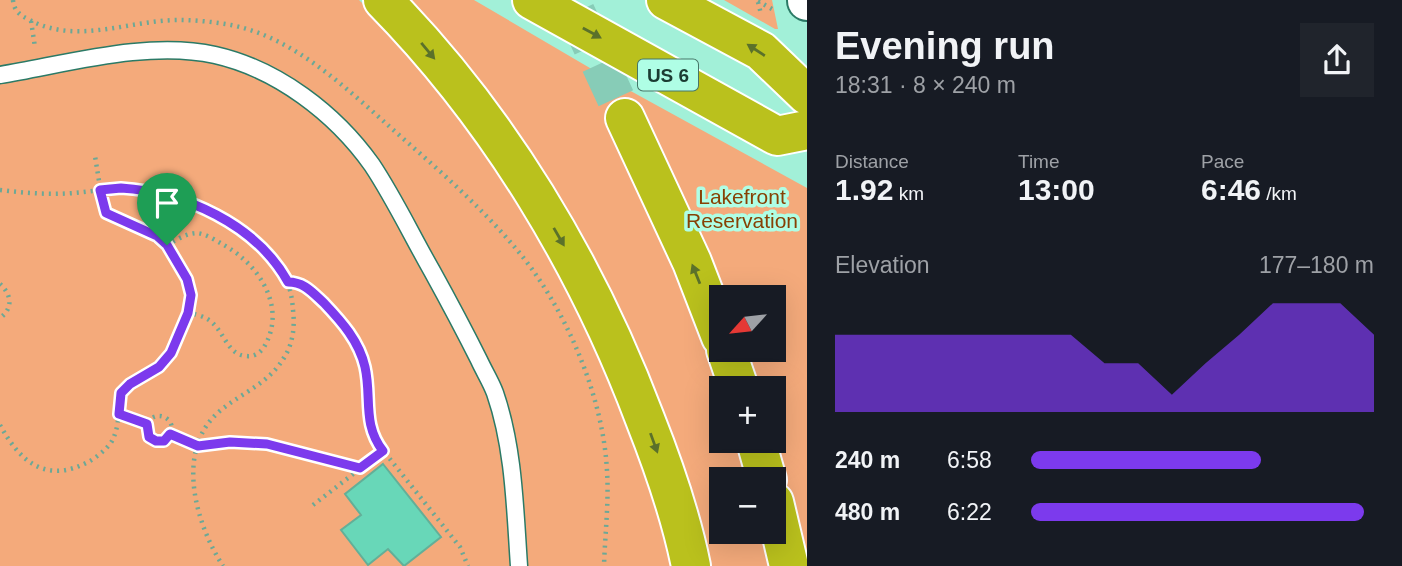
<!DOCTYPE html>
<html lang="en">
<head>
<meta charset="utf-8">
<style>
  body { margin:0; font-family:Helvetica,sans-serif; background:#20242c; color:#f1f3f6; height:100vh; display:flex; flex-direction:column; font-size:26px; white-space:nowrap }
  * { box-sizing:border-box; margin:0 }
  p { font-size:23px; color:#9ea1a6 }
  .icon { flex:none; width:38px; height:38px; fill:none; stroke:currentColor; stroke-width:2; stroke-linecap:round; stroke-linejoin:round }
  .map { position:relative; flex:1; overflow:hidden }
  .details { display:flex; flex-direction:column; background:#171b24; width:595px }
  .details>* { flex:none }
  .needle { width:46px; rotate:243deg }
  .controls { position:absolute; left:709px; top:285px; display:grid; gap:14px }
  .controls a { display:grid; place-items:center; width:77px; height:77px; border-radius:0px; background:#171b24; box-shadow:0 7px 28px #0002; font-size:35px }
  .pin { position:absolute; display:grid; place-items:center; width:60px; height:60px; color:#fff; margin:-72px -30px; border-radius:50% 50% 50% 0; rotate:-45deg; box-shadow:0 0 7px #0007 }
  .pin .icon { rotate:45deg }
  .round { display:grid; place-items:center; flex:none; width:74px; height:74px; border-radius:0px; background:#20242c }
  .summary { display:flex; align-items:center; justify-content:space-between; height:119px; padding:0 28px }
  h1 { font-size:38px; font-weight:700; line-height:52px }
  .stats { display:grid; grid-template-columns:repeat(3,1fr); gap:10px; height:119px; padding:7px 28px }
  .stats div { display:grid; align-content:center }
  .stats b { font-size:30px; font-weight:700 }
  .stats small { font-size:19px; font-weight:400 }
  .stats p { font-size:19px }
  .chart { height:196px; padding:14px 28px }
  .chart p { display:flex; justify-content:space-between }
  .chart svg { width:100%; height:126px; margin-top:7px; fill:#7c3aed; opacity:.7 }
  ul { padding:0 28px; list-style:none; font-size:23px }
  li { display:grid; grid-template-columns:112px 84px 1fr; align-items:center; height:52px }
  li i { height:18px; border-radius:9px; background:#7c3aed }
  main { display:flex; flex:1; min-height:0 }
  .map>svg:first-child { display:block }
  .green { fill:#f4aa7b }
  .building { fill:#68d7b8; stroke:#63af98; stroke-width:2 }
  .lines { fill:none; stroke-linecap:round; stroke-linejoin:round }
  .motorway-tunnel { stroke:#87ccb7; stroke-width:38; stroke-dasharray:38 19; stroke-linecap:butt }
  .service-casing { stroke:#2b7a66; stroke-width:19 }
  .tertiary-casing { stroke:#2b7a66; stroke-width:42 }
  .motorway-casing { stroke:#fff; stroke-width:42 }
  .path { stroke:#6ca896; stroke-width:4.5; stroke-dasharray:2 5; stroke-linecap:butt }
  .service { stroke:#fff; stroke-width:16 }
  .tertiary { stroke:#fff; stroke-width:38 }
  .motorway { stroke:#bac11d; stroke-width:38 }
  .oneway { fill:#5b712a }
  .route-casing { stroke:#fff; stroke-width:14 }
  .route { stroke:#7c3aed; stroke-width:9 }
  .labels { text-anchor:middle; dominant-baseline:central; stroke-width:7; stroke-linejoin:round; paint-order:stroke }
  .shield { fill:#affee5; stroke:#477668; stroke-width:2 }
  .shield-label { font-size:19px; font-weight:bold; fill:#1b3c32 }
  .park-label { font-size:21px; fill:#874105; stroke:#affee5 }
</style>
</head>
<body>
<main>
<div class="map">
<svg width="807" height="566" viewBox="0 0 807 566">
  <rect width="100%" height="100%" fill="#a2f0d8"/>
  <path class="green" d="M0 0H359L387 27 493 157 566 281 636 436 674 566H0Z
    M403 0H474L607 78 807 188V566L772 441 774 388H755L742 350H774V298L723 297 699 315 721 388V441H742L753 479 721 480V532H767L776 566H707L692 507Z
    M724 0H772L778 29H775Z"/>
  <path class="building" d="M383 464 441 537 404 566 388 549 368 565 341 530 361 515 345 494Z"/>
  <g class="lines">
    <path class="motorway-tunnel" d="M576 12 625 118"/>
    <defs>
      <path id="service" d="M0 75C67 64 148 40 215 55 277 69 335 113 372 165 394 198 412 236 432 271 448 300 464 330 479 360 484 371 491 382 495 393 514 448 515 509 519 566"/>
      <path id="tertiary" d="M807 0V1"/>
      <path id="motorway" d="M383 0C499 118 587 265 645 419 664 467 681 516 691 566
        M532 0 777 136 807 130
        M666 0 761 51 807 95
        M625 118 692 262 721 337
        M726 350 739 388
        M756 441 767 480
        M774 502 789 566"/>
    </defs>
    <use href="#service" class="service-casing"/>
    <use href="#tertiary" class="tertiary-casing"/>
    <use href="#motorway" class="motorway-casing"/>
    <path class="path" d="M13 0C14 10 19 15 28 19 76 46 128 20 179 20 196 20 214 22 231 25 293 37 345 87 390 127 432 164 476 202 512 244 563 302 603 393 607 471 609 502 605 534 604 566
      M758 1 772 9
      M758 2 761 14
      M31 21 35 47
      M0 190C25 193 49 195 74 193 100 191 127 184 153 190 192 199 255 232 279 265 288 279 292 294 293 310 295 326 293 343 285 356 270 383 243 392 221 410 174 448 195 523 223 566
      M167 245C176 240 187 233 197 233 206 234 215 240 222 244 258 263 288 307 264 347 260 353 254 357 246 356 227 355 224 330 209 320 203 316 195 314 189 313
      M288 282C304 282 312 292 323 303 347 327 364 352 368 386 370 405 369 421 374 439L460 547 468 566
      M0 284C11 294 14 308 0 318
      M119 414 147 424
      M146 429a13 13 0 1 1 26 0a13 13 0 1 1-26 0Z
      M0 425C20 462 46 484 88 462 96 458 107 449 112 441 120 425 118 410 121 393L130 384 159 367 171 353 188 313 191 295 187 280 167 245 157 236 106 213 103 206 95 156
      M171 434 198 446 230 442 267 444 360 468
      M313 505 383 451"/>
    <use href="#service" class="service"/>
    <use href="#tertiary" class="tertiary"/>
    <use href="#motorway" class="motorway"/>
  </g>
  <defs><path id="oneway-solid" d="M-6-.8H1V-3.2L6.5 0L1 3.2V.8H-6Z" transform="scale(1.75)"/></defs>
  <g class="oneway">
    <use href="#oneway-solid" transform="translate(592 33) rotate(29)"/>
    <use href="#oneway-solid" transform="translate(756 50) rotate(-147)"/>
    <use href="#oneway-solid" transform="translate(428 51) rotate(50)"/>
    <use href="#oneway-solid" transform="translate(559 237) rotate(60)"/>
    <use href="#oneway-solid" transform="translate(696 274) rotate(-112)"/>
    <use href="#oneway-solid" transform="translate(654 443) rotate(70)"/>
  </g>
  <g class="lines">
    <defs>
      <path id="route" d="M121 188C184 192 256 224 288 282 304 282 312 292 324 303 342 322 359 341 365 367 372 398 362 424 383 451L360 468 267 444 230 442 198 446 170 434 164 441H156L149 437 147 424 119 414 121 393 130 384 159 367 171 353 188 313 191 295 187 279 167 245 157 236 106 213 100 190Z"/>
    </defs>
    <use href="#route" class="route-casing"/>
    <use href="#route" class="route"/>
  </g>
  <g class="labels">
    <rect class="shield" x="638" y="59.5" width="60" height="31" rx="5"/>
    <g class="shield-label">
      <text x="668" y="75">US 6</text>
    </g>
    <g class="park-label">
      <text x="742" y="196">Lakefront<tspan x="742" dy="24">Reservation</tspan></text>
    </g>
  </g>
</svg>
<div class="controls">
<a><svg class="needle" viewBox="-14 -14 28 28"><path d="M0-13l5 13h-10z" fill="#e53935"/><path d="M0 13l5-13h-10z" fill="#9ea1a6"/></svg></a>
<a>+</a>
<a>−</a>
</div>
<div class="pin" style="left:167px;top:245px;background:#1e9e55"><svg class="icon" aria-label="arrive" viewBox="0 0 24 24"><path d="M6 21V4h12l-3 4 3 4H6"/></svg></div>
</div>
<section class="details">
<div class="summary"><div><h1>Evening run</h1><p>18:31 · 8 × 240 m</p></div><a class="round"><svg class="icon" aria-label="share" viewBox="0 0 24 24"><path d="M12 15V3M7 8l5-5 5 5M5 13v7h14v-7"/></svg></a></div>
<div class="stats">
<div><p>Distance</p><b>1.92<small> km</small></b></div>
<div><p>Time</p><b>13:00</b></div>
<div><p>Pace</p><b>6:46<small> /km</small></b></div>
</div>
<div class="chart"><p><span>Elevation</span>177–180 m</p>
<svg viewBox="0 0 160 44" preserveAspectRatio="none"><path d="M0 44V17L10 17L20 17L30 17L40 17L50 17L60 17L70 17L80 27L90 27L100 38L110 27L120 17L130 6L140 6L150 6L160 17V44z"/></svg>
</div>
<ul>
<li><b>240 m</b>6:58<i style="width:67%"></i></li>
<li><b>480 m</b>6:22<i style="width:97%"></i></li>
</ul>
</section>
</main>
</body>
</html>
